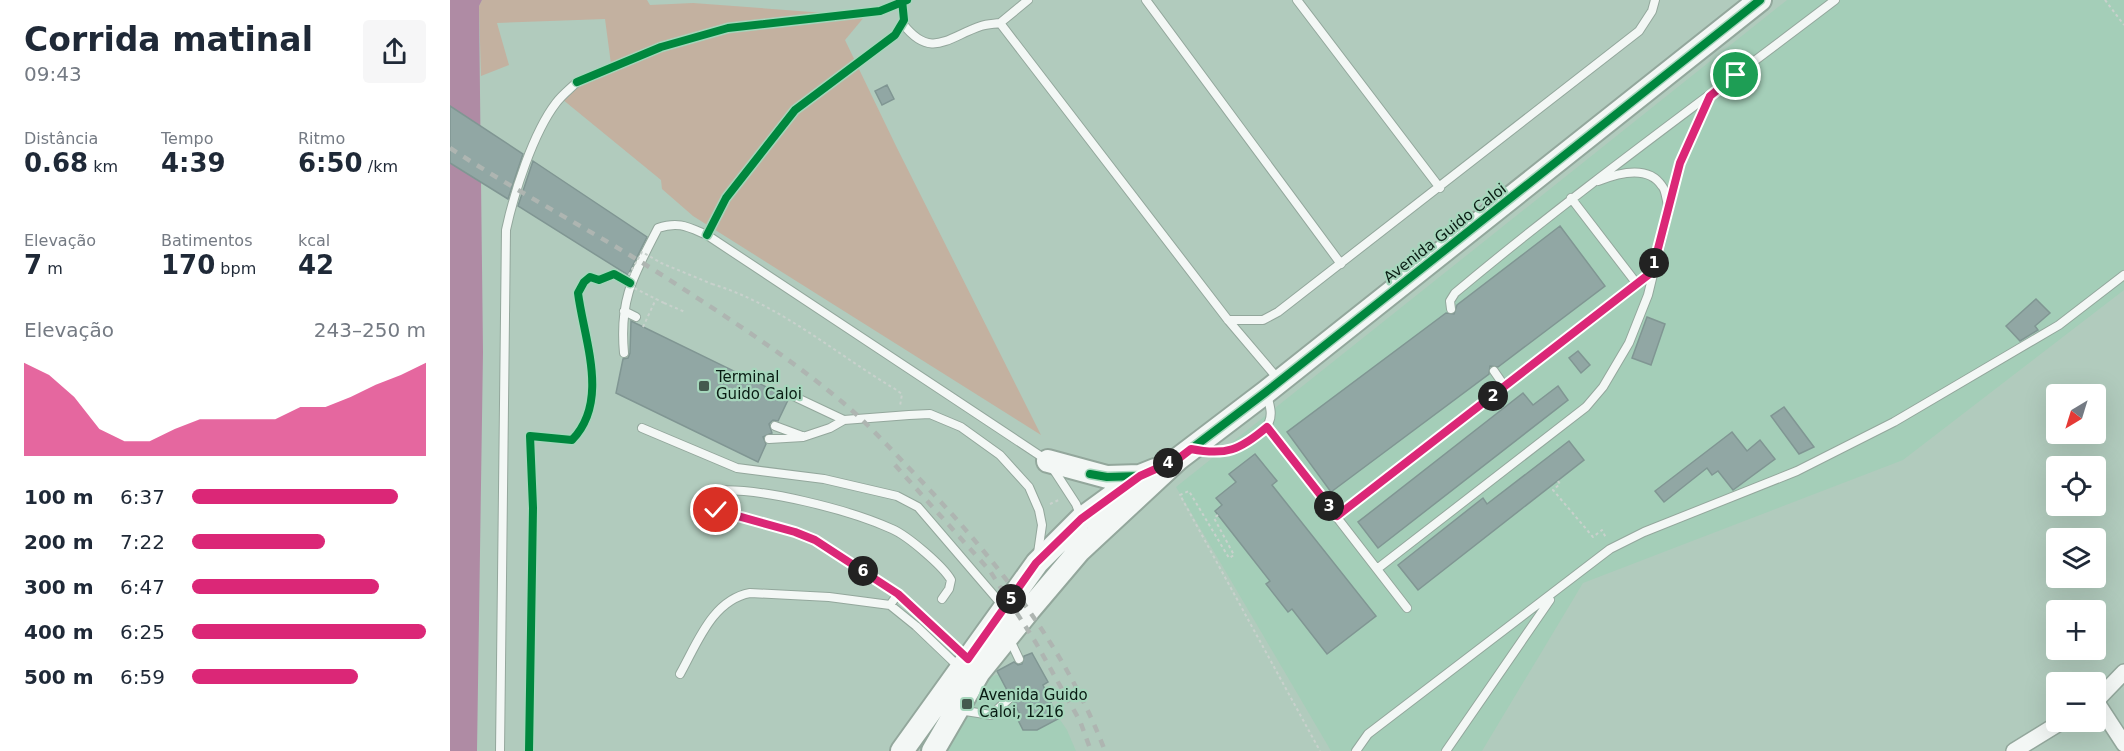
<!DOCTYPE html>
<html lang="pt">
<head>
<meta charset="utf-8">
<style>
  body { margin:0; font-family:"DejaVu Sans",sans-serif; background:#f6f6f7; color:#1f2937; height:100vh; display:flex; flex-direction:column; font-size:22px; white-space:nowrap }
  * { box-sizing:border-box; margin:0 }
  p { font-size:20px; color:#747a83 }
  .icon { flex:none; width:33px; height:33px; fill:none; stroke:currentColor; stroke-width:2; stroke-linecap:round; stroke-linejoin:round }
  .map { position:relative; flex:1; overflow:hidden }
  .panel { display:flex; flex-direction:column; background:#fff; width:450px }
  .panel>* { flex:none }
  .needle { width:39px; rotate:218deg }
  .tools { position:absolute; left:1596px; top:384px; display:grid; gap:12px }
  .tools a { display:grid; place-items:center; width:60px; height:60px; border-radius:6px; background:#fff; box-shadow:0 6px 24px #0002; font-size:30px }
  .pin { position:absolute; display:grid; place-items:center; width:51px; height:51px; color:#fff; margin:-26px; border:3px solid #fff; border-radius:50%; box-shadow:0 2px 6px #0007 }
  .km { position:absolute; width:30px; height:30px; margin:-15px; border-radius:50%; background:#222; color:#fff; font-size:16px; line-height:30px; text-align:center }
  .round { display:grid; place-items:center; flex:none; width:63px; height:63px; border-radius:6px; background:#f6f6f7 }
  .overview { display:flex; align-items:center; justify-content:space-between; height:102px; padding:0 24px }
  h1 { font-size:33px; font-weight:700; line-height:45px }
  .figures { display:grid; grid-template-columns:repeat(3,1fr); gap:9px; height:102px; padding:6px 24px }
  .figures div { display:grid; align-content:center }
  .figures b { font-size:26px; font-weight:700 }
  .figures small { font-size:16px; font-weight:400 }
  .figures p { font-size:16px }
  .chart { height:168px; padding:12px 24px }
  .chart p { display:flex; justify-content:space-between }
  .chart svg { width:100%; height:108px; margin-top:6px; fill:#db2777; opacity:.7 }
  ul { padding:0 24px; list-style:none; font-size:20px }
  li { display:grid; grid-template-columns:96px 72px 1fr; align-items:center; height:45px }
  li i { height:15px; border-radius:8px; background:#db2777 }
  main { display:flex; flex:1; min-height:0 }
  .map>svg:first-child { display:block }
  .built { fill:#a4ceb8 }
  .green { fill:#c3b1a0 }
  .water { fill:#af8ba4 }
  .building { fill:#91a7a4; stroke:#809693; stroke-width:1.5 }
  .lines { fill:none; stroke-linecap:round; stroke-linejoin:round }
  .service-casing { stroke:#93a79c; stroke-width:10 }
  .minor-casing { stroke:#93a79c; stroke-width:18 }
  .secondary-casing { stroke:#93a79c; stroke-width:26 }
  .path { stroke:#c8d1cc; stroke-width:2; stroke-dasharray:3 3; stroke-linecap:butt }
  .service { stroke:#f3f7f5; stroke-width:8 }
  .minor { stroke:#f3f7f5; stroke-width:15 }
  .secondary { stroke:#f3f7f5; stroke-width:22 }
  .rail { stroke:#aeb5b1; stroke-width:4.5; stroke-dasharray:8 8; stroke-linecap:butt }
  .path-bridge { stroke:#c8d1cc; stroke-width:2; stroke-dasharray:3 3; stroke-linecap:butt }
  .cycleway-casing { stroke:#a6d6bc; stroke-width:11 }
  .cycleway { stroke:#00873e; stroke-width:8 }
  .route-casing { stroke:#fff; stroke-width:12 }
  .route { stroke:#db2777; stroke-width:8 }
  .poi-dot { fill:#44594e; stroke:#a6d6bc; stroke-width:2 }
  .labels { text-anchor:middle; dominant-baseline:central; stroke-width:4.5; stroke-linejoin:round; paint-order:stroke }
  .street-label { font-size:15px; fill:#091c13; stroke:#a6d6bc }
  .poi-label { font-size:15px; fill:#091c13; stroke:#a6d6bc; text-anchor:start }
</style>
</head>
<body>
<main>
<section class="panel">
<div class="overview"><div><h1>Corrida matinal</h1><p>09:43</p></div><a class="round"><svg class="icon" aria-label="share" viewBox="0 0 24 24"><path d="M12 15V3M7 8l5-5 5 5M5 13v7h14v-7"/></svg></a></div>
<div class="figures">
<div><p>Distância</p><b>0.68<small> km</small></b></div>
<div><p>Tempo</p><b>4:39</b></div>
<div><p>Ritmo</p><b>6:50<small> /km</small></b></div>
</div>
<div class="figures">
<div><p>Elevação</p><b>7<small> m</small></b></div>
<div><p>Batimentos</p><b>170<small> bpm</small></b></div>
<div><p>kcal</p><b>42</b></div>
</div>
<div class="chart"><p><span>Elevação</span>243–250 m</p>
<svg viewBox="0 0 160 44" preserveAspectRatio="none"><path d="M0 44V6L10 11L20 20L30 33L40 38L50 38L60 33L70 29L80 29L90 29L100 29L110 24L120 24L130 20L140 15L150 11L160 6V44z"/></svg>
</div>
<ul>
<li><b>100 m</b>6:37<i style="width:88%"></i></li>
<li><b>200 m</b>7:22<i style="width:57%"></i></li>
<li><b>300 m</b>6:47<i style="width:80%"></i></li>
<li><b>400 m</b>6:25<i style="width:100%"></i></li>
<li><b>500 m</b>6:59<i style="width:71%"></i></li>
</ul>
</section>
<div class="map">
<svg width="1674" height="751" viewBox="0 0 1674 751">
  <rect width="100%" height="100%" fill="#b1cbbd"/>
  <path class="built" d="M1337 0H1674V290L1453 460 1133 583 1032 751H881L726 487Z
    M574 667 617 730 626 751H496L536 678Z"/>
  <path class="green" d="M32 0H197L200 5 243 3 415 16 395 40 446 146 591 435 243 216 212 189 211 180 112 99 161 64 155 19 47 23 59 65 31 76 29 6Z"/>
  <path class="water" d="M0 0H32L29 6 33 352 27 751H0Z"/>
  <path class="building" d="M437 85 444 99 432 105 425 91Z
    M0 106 73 154 58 199 0 163Z
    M83 161 197 237 178 275 68 206Z
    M1110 226 1155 286 1048 367 1040 366 1039 374 881 492 837 432 996 313 1004 314 1007 305Z
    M1586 299 1600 313 1585 326 1588 330 1570 341 1556 326Z
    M1197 317 1215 324 1201 365 1182 358Z
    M181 321 335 396 338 400 328 421 323 420 319 424 322 433 313 437 316 444 308 462 166 393 173 359 178 358 180 353Z
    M1128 351 1140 365 1131 373 1119 358Z
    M1108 386 1118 400 928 548 908 522 1073 393 1083 405Z
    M1334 407 1364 447 1349 454 1321 416Z
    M1282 432 1297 451 1310 440 1325 459 1283 490 1268 471 1262 475 1257 468 1214 502 1205 491Z
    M1119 441 1134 460 968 590 948 565 1033 498 1037 504Z
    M805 454 827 481 822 485 926 616 877 654 842 609 838 612 816 584 820 581 765 511 772 505 766 498 786 482 779 474Z
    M582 653 598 682 593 685 608 719 587 730H573L567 718 571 716 564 703 567 695 563 692H558L547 671 564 662 568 665 572 664 574 656Z"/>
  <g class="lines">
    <defs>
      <path id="service" d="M696 0 891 264
        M847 0 990 188
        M550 23 578 0
        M453 24C481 60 498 37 531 26 537 24 544 24 550 23L778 320 829 380
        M1148 181C1168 173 1198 164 1212 186 1216 190 1216 199 1218 205
        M1121 198 1187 284
        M1001 309 1000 301 1005 293C1128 190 1258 97 1385 0
        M174 311 186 317
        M778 320H813L828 312 1189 31 1202 11 1205 0
        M174 353C169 298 184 275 208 228 229 221 238 227 257 235L598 461 626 504 631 517
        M1044 371 1055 387
        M341 395 394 420
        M325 426 352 436
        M817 427 957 608
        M192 428 287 468 374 479 447 496 468 507 553 606
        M319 439 353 437 380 428 394 420 459 415 480 414 511 427 550 455 579 487 589 510 592 525 588 553
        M748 450C770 455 789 450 806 436 811 432 817 429 819 422 823 413 819 404 817 394
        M887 516 1202 272
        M927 569 1136 407 1153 387 1179 343 1198 295 1230 163 1259 96
        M492 599 499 589 501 580C493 566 458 536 442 529 400 510 308 486 262 491L259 500 266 510 345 532 365 540 448 594 516 658
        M440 605 466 626 510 668
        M560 640 569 659
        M230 674C247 644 262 600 300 593L379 597 440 605 448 594
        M509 710 541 715 561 697
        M50 751 56 230C64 193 83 133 106 103 112 95 120 89 127 82
        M906 751 918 734 1160 549 1194 532 1347 471 1444 422 1609 325 1674 275
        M996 751 1100 600"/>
      <path id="minor" d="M1674 672 1646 701 1674 744
        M1564 751 1611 722"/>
      <path id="secondary" d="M598 461 657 477 690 476
        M452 751 587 563 631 519 690 476 705 470
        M483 751 529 672 579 610 629 551 728 459 816 392 1310 0"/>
    </defs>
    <use href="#service" class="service-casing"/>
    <use href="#minor" class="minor-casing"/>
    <use href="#secondary" class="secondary-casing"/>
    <path class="path" d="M1655 0 1674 25
      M262 284C329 304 386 354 445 389L452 394 450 406
      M214 303 235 312
      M1108 481 1110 484 1103 490 1143 537 1152 530 1156 538
      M600 504 611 499
      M768 515 764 518 784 555 779 558 739 491 730 495 870 751"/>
    <use href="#service" class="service"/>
    <use href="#minor" class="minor"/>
    <use href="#secondary" class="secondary"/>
    <path class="rail" d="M0 148C70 194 145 232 215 277 275 316 336 355 391 401 415 421 437 445 459 468 538 550 614 643 655 751
      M445 465 540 571 586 643 630 721 641 751"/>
    <path class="path-bridge" d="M214 303 174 283 192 252 211 263 262 284
      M193 327 206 299"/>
    <defs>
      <path id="cycleway" d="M127 82 211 47 278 28 430 11 457 0
        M257 235 276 198 345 110 445 35 454 20 452 0
        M640 474 657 477 690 476 728 459 816 392 1310 0
        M79 751 83 508 80 436 122 440C160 401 134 340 128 293L134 282 140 277 149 280 164 274 180 283"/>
    </defs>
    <use href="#cycleway" class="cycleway-casing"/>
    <use href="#cycleway" class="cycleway"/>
  </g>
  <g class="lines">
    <defs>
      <path id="route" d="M266 510 345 532 365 540 448 594 518 659 586 563 631 519 690 476 728 459 741 449C776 456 790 450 817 427L887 516 1202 272 1230 163 1260 96 1286 75"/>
    </defs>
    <use href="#route" class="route-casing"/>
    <use href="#route" class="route"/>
  </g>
  <g class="poi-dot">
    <rect x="248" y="380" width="12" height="12" rx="3"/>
    <rect x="511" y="698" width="12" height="12" rx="3"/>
  </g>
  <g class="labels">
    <g class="street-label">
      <text transform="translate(995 233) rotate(-38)">Avenida Guido Caloi</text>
    </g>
    <g class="poi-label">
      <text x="266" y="377">Terminal<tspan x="266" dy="17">Guido Caloi</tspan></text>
      <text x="529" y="695">Avenida Guido<tspan x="529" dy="17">Caloi, 1216</tspan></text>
    </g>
  </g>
</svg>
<div class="tools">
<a><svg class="needle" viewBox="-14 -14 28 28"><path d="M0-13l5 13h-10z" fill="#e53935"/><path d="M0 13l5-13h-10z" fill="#747a83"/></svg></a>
<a><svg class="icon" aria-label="locate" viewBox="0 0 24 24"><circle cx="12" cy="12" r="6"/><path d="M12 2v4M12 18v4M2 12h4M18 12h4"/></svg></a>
<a><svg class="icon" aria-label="layers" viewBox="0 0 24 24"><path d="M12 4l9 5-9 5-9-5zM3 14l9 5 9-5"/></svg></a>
<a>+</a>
<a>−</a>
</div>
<div class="pin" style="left:1286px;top:75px;background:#1e9e55"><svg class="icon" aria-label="arrive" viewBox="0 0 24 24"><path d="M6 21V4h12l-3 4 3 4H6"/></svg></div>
<div class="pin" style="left:266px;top:510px;background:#d93025"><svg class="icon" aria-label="check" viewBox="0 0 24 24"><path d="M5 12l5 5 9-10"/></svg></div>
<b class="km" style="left:1204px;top:263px">1</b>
<b class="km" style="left:1043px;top:396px">2</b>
<b class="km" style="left:879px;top:506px">3</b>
<b class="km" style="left:718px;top:463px">4</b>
<b class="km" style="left:561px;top:599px">5</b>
<b class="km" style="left:413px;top:571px">6</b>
</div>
</main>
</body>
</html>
